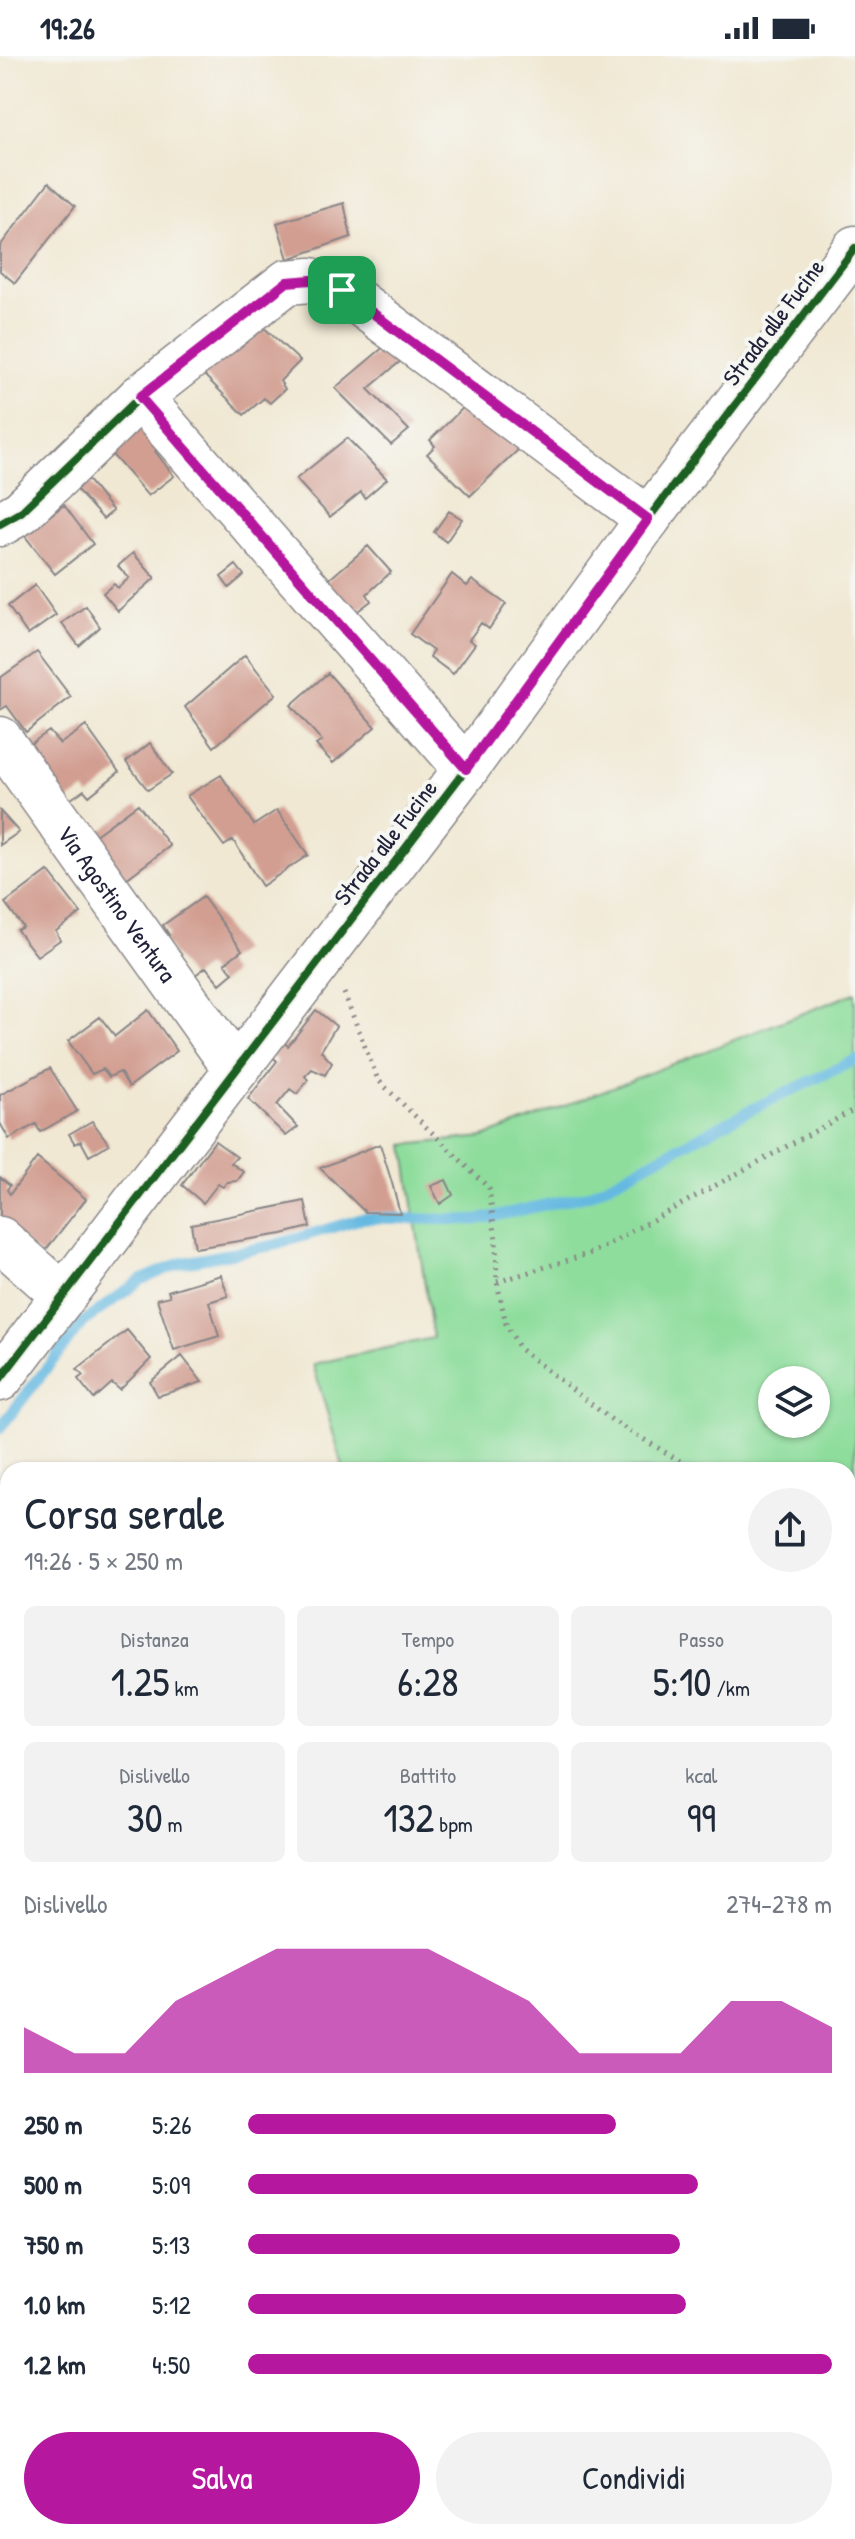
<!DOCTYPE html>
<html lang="it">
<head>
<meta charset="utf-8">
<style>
  body { margin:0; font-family:"Patrick Hand",sans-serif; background:#f2f2f3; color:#1f2937; height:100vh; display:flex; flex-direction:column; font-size:30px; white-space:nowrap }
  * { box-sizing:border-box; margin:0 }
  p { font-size:26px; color:#747a83 }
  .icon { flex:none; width:44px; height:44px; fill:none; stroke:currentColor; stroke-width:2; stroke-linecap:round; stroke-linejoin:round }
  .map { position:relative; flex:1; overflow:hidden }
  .sheet { position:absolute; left:0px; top:1406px; width:856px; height:1078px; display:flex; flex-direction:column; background:#fff; border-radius:24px 24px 0 0; box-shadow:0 2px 6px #0004 }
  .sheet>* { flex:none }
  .tools { position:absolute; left:758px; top:1310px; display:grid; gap:16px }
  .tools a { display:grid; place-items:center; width:72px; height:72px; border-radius:50%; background:#fff; box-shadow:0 2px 6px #0004; font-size:40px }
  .pin { position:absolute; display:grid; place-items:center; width:68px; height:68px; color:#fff; margin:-34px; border-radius:16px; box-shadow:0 4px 12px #0006 }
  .round { display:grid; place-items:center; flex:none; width:84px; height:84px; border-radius:42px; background:#f2f2f3 }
  .head { display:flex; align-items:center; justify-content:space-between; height:136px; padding:0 24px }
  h1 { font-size:44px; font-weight:600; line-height:60px }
  .metrics { display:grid; grid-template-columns:repeat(3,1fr); gap:12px; height:136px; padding:8px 24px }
  .metrics div { display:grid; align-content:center; border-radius:12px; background:#f2f2f3; text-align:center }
  .metrics b { font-size:40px; font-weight:600 }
  .metrics small { font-size:22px; font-weight:400 }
  .metrics p { font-size:22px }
  .chart { height:224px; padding:16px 24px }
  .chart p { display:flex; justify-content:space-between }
  .chart svg { width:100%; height:144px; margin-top:8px; fill:#b5179e; opacity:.7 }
  .action { display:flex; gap:16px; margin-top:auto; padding:16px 24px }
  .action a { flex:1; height:92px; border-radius:48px; background:#b5179e; color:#fff; font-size:32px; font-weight:600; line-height:92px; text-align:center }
  .action a+a { background:#f2f2f3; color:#1f2937 }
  ul { padding:0 24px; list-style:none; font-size:26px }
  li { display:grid; grid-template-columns:128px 96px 1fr; align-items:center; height:60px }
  li i { height:20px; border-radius:10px; background:#b5179e }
  .status { display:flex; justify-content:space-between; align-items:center; height:56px; padding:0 40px; background:#fff; direction:ltr }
  .status svg { height:22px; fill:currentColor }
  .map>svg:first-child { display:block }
  .green { fill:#8edd9c; stroke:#58806c; stroke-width:2; fill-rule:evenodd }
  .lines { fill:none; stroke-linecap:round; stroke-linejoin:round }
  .stream { stroke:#65b9e1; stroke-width:11 }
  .building { fill:#d29e91 }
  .street-casing { stroke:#898587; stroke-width:47 }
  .secondary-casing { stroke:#898587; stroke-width:47 }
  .path { stroke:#898587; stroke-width:5; stroke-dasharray:2 6; stroke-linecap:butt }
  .street { stroke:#fff; stroke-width:44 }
  .secondary { stroke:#fff; stroke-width:44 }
  .cycleway-casing { stroke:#f6f6f2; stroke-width:13 }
  .cycleway { stroke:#1b5e20; stroke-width:8 }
  .route-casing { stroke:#fff; stroke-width:16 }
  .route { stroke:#b5179e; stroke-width:10 }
  .labels { text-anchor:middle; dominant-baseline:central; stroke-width:8; stroke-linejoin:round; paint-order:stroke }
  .street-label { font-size:24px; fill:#22223b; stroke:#f6f6f2 }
</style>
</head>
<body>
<div class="status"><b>19:26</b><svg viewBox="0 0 49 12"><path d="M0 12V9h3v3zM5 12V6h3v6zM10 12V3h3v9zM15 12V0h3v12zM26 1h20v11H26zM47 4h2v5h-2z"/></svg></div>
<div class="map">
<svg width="855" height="2483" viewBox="0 0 855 2483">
  <rect width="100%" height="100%" fill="#f6f6f2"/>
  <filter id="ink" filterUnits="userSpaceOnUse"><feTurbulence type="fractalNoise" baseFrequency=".0125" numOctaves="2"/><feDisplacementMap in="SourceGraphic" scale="16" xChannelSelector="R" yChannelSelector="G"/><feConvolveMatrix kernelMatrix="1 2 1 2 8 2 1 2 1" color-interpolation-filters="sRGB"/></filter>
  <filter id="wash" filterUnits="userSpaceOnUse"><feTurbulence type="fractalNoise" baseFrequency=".006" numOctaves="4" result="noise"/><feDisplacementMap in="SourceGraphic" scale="32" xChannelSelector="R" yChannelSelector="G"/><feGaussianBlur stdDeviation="1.8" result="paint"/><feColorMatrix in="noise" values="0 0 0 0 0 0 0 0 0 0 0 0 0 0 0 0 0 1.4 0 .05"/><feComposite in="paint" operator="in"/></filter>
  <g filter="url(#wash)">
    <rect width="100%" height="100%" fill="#f0e8d3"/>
    <path class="green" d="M855 937V1692L848 1690V1414H344L313 1308 433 1282 404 1089 484 1081ZM772 1324H816V1368H772Z"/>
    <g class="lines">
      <path class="stream" d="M0 1372 82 1267 141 1224 181 1207 274 1189 364 1162 477 1164 589 1139 746 1056 855 1004"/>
    </g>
    <g id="blocks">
      <path class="building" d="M49 126 75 150 15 227 0 215V190Z
        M344 147 351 181 288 203 277 167Z
        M258 266 300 305 280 325 285 333 270 347 264 342 244 359 204 319Z
        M392 284 410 297 368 333 409 374 391 389 335 332Z
        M468 347 519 393 470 440 427 398 435 390 430 384Z
        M140 353 167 384 155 395 174 420 148 440 103 388Z
        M347 382 387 423 365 442 361 436 330 461 296 423Z
        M78 412 113 455 103 463 67 423Z
        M64 449 93 488 55 518 24 479Z
        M449 455 462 463 446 486 434 476Z
        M368 490 391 516 367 538 371 545 354 558 326 526Z
        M133 497 155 522 118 555 103 537 114 528 118 532 129 522 118 510Z
        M236 509 244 519 229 532 221 521Z
        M452 518 467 530 472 524 506 548 489 573 481 567 469 584 475 588 453 618 430 601 433 595 410 578Z
        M35 529 56 559 28 579 8 550Z
        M86 550 100 571 79 590 62 567Z
        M37 596 71 641 26 676 7 650 0 654V622Z
        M245 599 276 638 214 691 185 651Z
        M328 617 375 671 333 707 316 689 322 685 291 649Z
        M86 670 119 716 89 740 84 734 65 747 29 689 49 675 60 688Z
        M150 687 172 718 148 734 126 706Z
        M221 719 254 769 277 754 308 799 262 830 233 784 224 790 187 740Z
        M138 748 170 790 126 823 94 780Z
        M0 755 19 776 0 789Z
        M48 815 81 857 56 875 60 884 37 900 17 874 23 871 5 847Z
        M203 841 242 894 225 907 233 917 220 928 206 911 191 922 162 883 169 879 163 869Z
        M148 954 177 995 129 1031 120 1016 109 1021 103 1013 92 1018 68 985 100 961 115 980Z
        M316 954 336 970 321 995 332 1007 325 1019 312 1013 305 1020 308 1024 297 1038 290 1033 277 1049 298 1071 286 1080 248 1043 277 1005 269 998 281 984 288 990Z
        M50 1012 77 1055 40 1076 36 1068 9 1083 0 1067V1039Z
        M92 1065 109 1088 89 1100 81 1085 75 1088 69 1078Z
        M215 1085 237 1101 231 1107 244 1116 237 1125 227 1126 223 1131 218 1128 203 1147 182 1129Z
        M380 1088 392 1127 400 1157 365 1156 320 1112Z
        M37 1102 86 1143 41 1200 0 1165V1121L10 1129 7 1134 10 1138Z
        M446 1124 453 1139 440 1148 431 1130Z
        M305 1145 310 1171 282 1178 195 1192 191 1168Z
        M221 1219 228 1240 209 1246 219 1280 174 1294 157 1243 170 1240 168 1235Z
        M127 1274 151 1303 120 1334 112 1327 94 1343 78 1323 83 1319 77 1313Z
        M182 1300 202 1326 158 1340 150 1326Z
        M8 1580V1640L1 1642 0 1582Z
        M8 1738V1766L0 1760V1747Z
        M0 1810 8 1816V1824L0 1833Z
        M0 1962 8 1977V2050L0 2029Z
        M0 2144 8 2156V2160L0 2165Z
        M855 2216V2278L848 2283V2221Z
        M14 2476H80L85 2483H5Z
        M281 2476H309L303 2483H291Z
        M357 2476H390L398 2483H351Z"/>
    </g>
  </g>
  <g filter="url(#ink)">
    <use href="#blocks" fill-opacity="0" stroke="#898587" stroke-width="2"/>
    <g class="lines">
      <defs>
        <g id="street">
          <path d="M140 341 466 713"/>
          <path d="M0 468 21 456 140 341 287 226 311 224 342 234 648 463"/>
          <path id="s1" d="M0 683 236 1014"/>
          <path d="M0 1183 64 1240"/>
          <path d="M0 1323 466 713 648 463 855 192"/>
          <path d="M0 1719 8 1710"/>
          <path d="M848 2066 855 2061"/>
          <path d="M848 2375 855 2369"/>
          <path d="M555 2476 566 2483"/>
          <path d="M747 2483 752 2476"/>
        </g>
        <path id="secondary" d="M0 2329 8 2335
          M196 2476 205 2483"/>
      </defs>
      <use href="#street" class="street-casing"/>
      <use href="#secondary" class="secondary-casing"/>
      <path class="path" d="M344 937 378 1024 489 1132 496 1185 497 1226 506 1268 520 1293 613 1365 695 1414
        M497 1226 594 1196 855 1053
        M848 1466 855 1468"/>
      <use href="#street" class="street"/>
      <use href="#secondary" class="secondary"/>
      <defs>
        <path id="cycleway" d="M0 468 21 456 140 341 287 226 311 224 342 234 648 463
          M0 1323 466 713 648 463 855 192"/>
      </defs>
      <use href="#cycleway" class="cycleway-casing"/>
      <use href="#cycleway" class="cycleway"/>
    </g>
  </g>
  <g class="lines" filter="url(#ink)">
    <defs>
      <path id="route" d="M311 224 342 234 648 463 466 713 140 341 287 226Z"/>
    </defs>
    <use href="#route" class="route-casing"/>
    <use href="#route" class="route"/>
  </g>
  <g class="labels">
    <g class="street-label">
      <text transform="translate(773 266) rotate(-53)">Strada alle Fucine</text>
      <text transform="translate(385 786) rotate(-52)">Strada alle Fucine</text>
      <text stroke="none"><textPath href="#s1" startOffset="202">Via Agostino Ventura</textPath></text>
    </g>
  </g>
</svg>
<div class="tools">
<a><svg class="icon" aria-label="layers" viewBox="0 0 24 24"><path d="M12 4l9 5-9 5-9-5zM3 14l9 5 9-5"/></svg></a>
</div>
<div class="pin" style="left:342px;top:234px;background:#1e9e55"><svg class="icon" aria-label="arrive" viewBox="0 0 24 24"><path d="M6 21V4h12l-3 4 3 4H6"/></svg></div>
<section class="sheet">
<div class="head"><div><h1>Corsa serale</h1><p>19:26 · 5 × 250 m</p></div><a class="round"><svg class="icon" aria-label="share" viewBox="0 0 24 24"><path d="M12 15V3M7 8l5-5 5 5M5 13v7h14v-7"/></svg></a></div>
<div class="metrics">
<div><p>Distanza</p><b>1.25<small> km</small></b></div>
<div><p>Tempo</p><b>6:28</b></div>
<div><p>Passo</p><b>5:10<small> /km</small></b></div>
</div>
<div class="metrics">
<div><p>Dislivello</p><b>30<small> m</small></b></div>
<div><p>Battito</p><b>132<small> bpm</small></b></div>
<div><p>kcal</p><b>99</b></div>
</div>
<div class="chart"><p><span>Dislivello</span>274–278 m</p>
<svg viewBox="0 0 160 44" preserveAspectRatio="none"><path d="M0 44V30L10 38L20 38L30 22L40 14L50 6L60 6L70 6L80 6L90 14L100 22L110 38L120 38L130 38L140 22L150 22L160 30V44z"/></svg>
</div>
<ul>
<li><b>250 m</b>5:26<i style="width:63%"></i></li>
<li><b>500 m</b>5:09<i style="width:77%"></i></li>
<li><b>750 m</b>5:13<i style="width:74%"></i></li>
<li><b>1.0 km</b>5:12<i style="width:75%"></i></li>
<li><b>1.2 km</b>4:50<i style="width:100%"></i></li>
</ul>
<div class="action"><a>Salva</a><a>Condividi</a></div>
</section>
</div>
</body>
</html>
